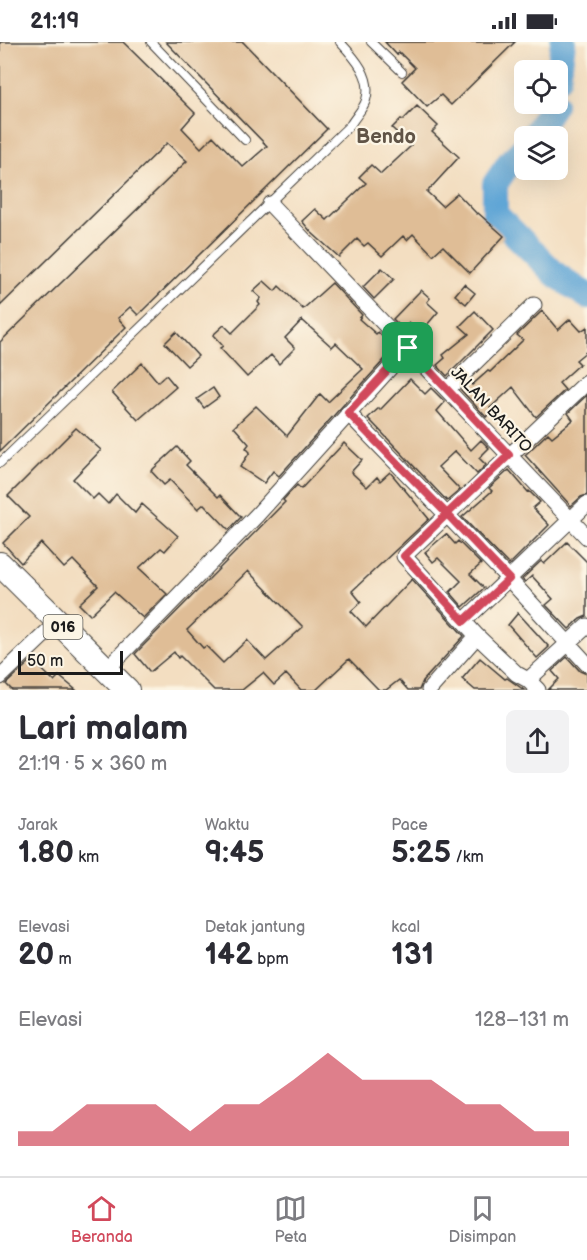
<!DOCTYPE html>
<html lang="id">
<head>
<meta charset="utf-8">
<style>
  body { margin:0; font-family:"Balsamiq Sans",sans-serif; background:#f2f2f3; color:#2b2b33; height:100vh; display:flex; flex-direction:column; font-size:22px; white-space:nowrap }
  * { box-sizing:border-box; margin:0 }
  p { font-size:20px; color:#7c7c81 }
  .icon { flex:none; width:33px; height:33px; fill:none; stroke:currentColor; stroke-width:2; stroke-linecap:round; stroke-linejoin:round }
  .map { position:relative; height:648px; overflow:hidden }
  .side { display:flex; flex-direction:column; background:#fff; flex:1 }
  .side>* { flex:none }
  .fabs { position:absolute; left:514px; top:18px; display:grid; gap:12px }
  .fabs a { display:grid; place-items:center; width:54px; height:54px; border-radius:9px; background:#fff; box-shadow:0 6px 24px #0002; font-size:30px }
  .scale { position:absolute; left:18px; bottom:15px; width:105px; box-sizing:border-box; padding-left:6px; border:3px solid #1c1c1c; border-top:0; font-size:16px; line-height:21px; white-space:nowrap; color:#1c1c1c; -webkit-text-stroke:4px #fcf5e5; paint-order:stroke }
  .pin { position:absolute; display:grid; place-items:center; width:51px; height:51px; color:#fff; margin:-26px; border-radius:12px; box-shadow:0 3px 9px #0006 }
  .round { display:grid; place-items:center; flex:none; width:63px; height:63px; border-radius:9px; background:#f2f2f3 }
  .head { display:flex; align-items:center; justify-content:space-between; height:102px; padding:0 18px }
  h1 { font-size:33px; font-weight:800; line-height:45px }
  .stats { display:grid; grid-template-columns:repeat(3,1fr); gap:9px; height:102px; padding:6px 18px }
  .stats div { display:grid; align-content:center }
  .stats b { font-size:30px; font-weight:800 }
  .stats small { font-size:16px; font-weight:400 }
  .stats p { font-size:16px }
  .chart { height:168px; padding:12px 18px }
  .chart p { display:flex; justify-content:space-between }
  .chart svg { width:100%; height:108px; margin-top:6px; fill:#d1495b; opacity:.7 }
  .status { display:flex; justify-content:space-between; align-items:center; height:42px; padding:0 30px; background:#fff; direction:ltr }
  .status svg { height:16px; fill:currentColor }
  .dock { display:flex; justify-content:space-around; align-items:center; height:84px; border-top:2px solid #e1e1e2; background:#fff; font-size:16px; color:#7c7c81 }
  .dock a { display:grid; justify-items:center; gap:3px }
  .dock .active { color:#d1495b }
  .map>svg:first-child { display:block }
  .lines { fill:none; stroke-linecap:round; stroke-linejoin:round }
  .river { stroke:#61a6d6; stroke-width:26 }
  .building { fill:#dfbd96; fill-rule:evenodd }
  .service-casing { stroke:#3c3935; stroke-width:10 }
  .minor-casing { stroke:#3c3935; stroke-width:17 }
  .primary-casing { stroke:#3c3935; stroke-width:26 }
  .service { stroke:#fff; stroke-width:8 }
  .minor { stroke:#fff; stroke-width:15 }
  .primary { stroke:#fff; stroke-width:24 }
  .route-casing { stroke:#fff; stroke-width:12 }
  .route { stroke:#d1495b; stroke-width:8 }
  .labels { text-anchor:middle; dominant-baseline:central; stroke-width:4.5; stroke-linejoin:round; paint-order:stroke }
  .shield { fill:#fcf5e5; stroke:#5f5d58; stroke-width:1.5 }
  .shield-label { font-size:15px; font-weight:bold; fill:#1c1c1c }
  .street-label { font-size:16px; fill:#1c1c1c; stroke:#fcf5e5 }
  .quarter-label { font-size:20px; font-weight:bold; fill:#605447; stroke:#fcf5e5 }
</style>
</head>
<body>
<div class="status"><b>21:19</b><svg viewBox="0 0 49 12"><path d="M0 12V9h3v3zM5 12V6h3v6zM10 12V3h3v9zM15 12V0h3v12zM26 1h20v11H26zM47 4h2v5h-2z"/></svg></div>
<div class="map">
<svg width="587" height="648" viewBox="0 0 587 648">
  <rect width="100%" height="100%" fill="#fcf5e5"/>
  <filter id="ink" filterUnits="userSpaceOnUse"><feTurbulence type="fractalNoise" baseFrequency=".0167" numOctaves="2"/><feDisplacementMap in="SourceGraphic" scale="12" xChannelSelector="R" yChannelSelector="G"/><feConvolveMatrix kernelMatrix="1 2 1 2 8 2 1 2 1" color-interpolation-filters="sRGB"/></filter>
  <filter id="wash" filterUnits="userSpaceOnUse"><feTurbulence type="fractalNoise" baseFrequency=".008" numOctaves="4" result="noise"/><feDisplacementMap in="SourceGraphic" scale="24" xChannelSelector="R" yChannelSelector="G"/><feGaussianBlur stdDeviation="1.35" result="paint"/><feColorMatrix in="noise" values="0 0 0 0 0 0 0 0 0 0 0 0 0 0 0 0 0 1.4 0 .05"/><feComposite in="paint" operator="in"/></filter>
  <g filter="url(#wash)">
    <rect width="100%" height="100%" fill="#f3dec1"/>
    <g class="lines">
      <path class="river" d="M558 36 563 0
        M533 94 554 62
        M525 105 510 120 495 142V172L555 232 587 254"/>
    </g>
    <g id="blocks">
      <path class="building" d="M0 0H123L195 71 182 86 201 106 213 94 243 125 267 104 166 0H243L327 87 138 273 130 265 118 276 126 285 0 409V300L187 119 167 101 0 264Z
        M385 0H515L451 63 441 53 427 65 402 39 415 26 399 10 397 13Z
        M417 64 438 84 432 90 459 115 427 150 442 164 457 151 477 172 478 171 504 194 470 231 443 204 433 213 413 192 407 198 403 194 382 214 368 201 364 204 357 197 339 215 311 190 302 179 315 167 327 178 366 141 359 135 371 123 381 132 411 104 392 86 401 77 403 78Z
        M382 226 394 237 374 257 363 245Z
        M264 239 275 249 279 244 303 267 332 241 362 273 359 277 376 292 378 290 394 307 279 434 273 429 264 441 240 425 250 410 246 406 249 402 234 385 256 364 287 394 320 352 328 360 363 327 336 301 332 305 302 278 285 296 295 306 279 322 271 313 247 335 220 306 223 304 213 293 224 283 232 291 260 263 258 260 261 256 253 249Z
        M464 242 475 251 466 262 455 253Z
        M421 248 430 256 427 260 438 270 420 291 409 281 403 287 393 277Z
        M475 269 493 288 447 334 437 323 445 316 443 313 469 292 460 284Z
        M542 269 558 288 570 277 581 289 587 285V309L576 318 580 322 559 341 565 348 536 375 513 345 490 366 492 368 486 375 461 348 470 340 472 343 488 329 490 330 523 298 517 293Z
        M176 290 198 314 187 324 165 301Z
        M142 321 158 340 166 333 176 345 138 378 112 350Z
        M410 337 425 352 431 346 445 360 437 369 471 408 481 398 489 406 479 416 486 423 477 432 455 409 438 425 460 448 447 459 368 376 379 366 380 368Z
        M213 346 219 355 204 366 197 357Z
        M587 353V453L581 455 571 464 525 413 548 391 552 395 573 378 568 371Z
        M76 386 101 408 73 437 93 457 98 452 108 462 116 452 135 471 142 462 178 494 165 509 161 506 139 526 167 552 143 576 114 550 90 573 79 562 98 544 73 518 64 526 41 501 21 521 3 501 29 475 8 454Z
        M344 401 362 418 351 430 367 445 377 435 380 439 390 430 429 477 352 549 361 560 351 569 366 585 412 537 464 594 423 639 419 648H408L399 638 386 648H379L349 617 316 648H301L286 632 274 643 263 631 242 648H214L180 614 178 616 174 610 150 630 135 612 285 460 283 458 297 443 301 447ZM248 529 303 585 266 618 247 598 223 621 206 604 203 606 187 588Z
        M177 405 190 419 186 423 218 455 220 453 241 475 229 488 204 462 198 467 170 438 164 443 151 429Z
        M509 428 528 450 529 449 540 460 533 466 549 483 509 523 462 475 492 449 489 446Z
        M446 492 455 502 458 499 481 522 470 532 484 546 463 565 450 550 461 539 438 516 433 520 425 510Z
        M567 500 587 520V574L580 577 569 587 546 563 553 557 532 534 525 540 522 537 541 519 544 522Z
        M518 571 549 605 537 616 508 583Z
        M567 615 580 629 587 632V648H548L559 637 552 629Z
        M480 616 505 637 507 636 524 648H475L462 637Z
        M32 618 54 639 59 634 76 648H12L6 642Z"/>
    </g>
  </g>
  <g filter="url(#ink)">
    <use href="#blocks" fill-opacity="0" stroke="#3c3935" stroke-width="1.5"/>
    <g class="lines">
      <defs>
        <path id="service" d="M151 0 245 98
          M371 0 402 30
          M0 421 351 82C355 75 364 66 366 58 373 35 354 15 340 0"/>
        <path id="minor" d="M270 162 587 495
          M447 348 534 263
          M348 371 509 537 587 622
          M464 579 587 462
          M106 628 257 473 408 306
          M0 635 47 590 60 582
          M528 638 587 584
          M429 648 477 594
          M538 648 528 638 517 632 477 594 404 514 587 340"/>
        <path id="primary" d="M0 522 127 648"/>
      </defs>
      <use href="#service" class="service-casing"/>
      <use href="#minor" class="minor-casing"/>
      <use href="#primary" class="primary-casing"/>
      <use href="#service" class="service"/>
      <use href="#minor" class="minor"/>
      <use href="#primary" class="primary"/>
    </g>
  </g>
  <g class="lines" filter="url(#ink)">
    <defs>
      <path id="route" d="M408 306 348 371 447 472 404 514 464 579 509 537 447 472 509 413 408 306"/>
    </defs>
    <use href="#route" class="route-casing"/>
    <use href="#route" class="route"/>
  </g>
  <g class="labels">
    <rect class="shield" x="43.5" y="573" width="39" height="24" rx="4.5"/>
    <g class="shield-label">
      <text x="63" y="585">016</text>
    </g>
    <g class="street-label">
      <text transform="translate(491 368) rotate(47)">JALAN BARITO</text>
    </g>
    <g class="quarter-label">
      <text x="386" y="95">Bendo</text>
    </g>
  </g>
</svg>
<div class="fabs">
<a><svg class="icon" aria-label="locate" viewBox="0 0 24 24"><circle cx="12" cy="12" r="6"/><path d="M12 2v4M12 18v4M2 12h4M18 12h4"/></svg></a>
<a><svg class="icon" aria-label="layers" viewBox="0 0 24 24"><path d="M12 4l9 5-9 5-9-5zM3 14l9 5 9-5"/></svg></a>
</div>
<div class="scale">50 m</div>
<div class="pin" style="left:408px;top:306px;background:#1e9e55"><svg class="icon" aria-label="arrive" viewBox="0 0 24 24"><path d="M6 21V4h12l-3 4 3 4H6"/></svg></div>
</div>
<section class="side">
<div class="head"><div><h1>Lari malam</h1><p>21:19 · 5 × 360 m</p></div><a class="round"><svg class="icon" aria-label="share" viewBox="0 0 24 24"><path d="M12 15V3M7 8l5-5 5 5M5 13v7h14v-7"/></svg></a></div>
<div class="stats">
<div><p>Jarak</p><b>1.80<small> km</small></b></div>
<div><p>Waktu</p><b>9:45</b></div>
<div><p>Pace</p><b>5:25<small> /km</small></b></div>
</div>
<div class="stats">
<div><p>Elevasi</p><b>20<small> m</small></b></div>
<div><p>Detak jantung</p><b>142<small> bpm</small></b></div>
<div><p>kcal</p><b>131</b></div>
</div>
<div class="chart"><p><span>Elevasi</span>128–131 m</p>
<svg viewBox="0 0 160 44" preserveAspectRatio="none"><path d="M0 44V38L10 38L20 27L30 27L40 27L50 38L60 27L70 27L80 17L90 6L100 17L110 17L120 17L130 27L140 27L150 38L160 38V44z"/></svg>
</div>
</section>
<nav class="dock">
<a class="active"><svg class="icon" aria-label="home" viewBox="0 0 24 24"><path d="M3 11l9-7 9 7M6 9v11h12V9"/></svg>Beranda</a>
<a><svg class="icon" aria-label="map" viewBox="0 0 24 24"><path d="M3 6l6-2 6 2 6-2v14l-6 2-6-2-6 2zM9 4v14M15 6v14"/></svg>Peta</a>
<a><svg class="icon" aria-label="saved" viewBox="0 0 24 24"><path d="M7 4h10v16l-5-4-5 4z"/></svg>Disimpan</a>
</nav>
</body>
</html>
